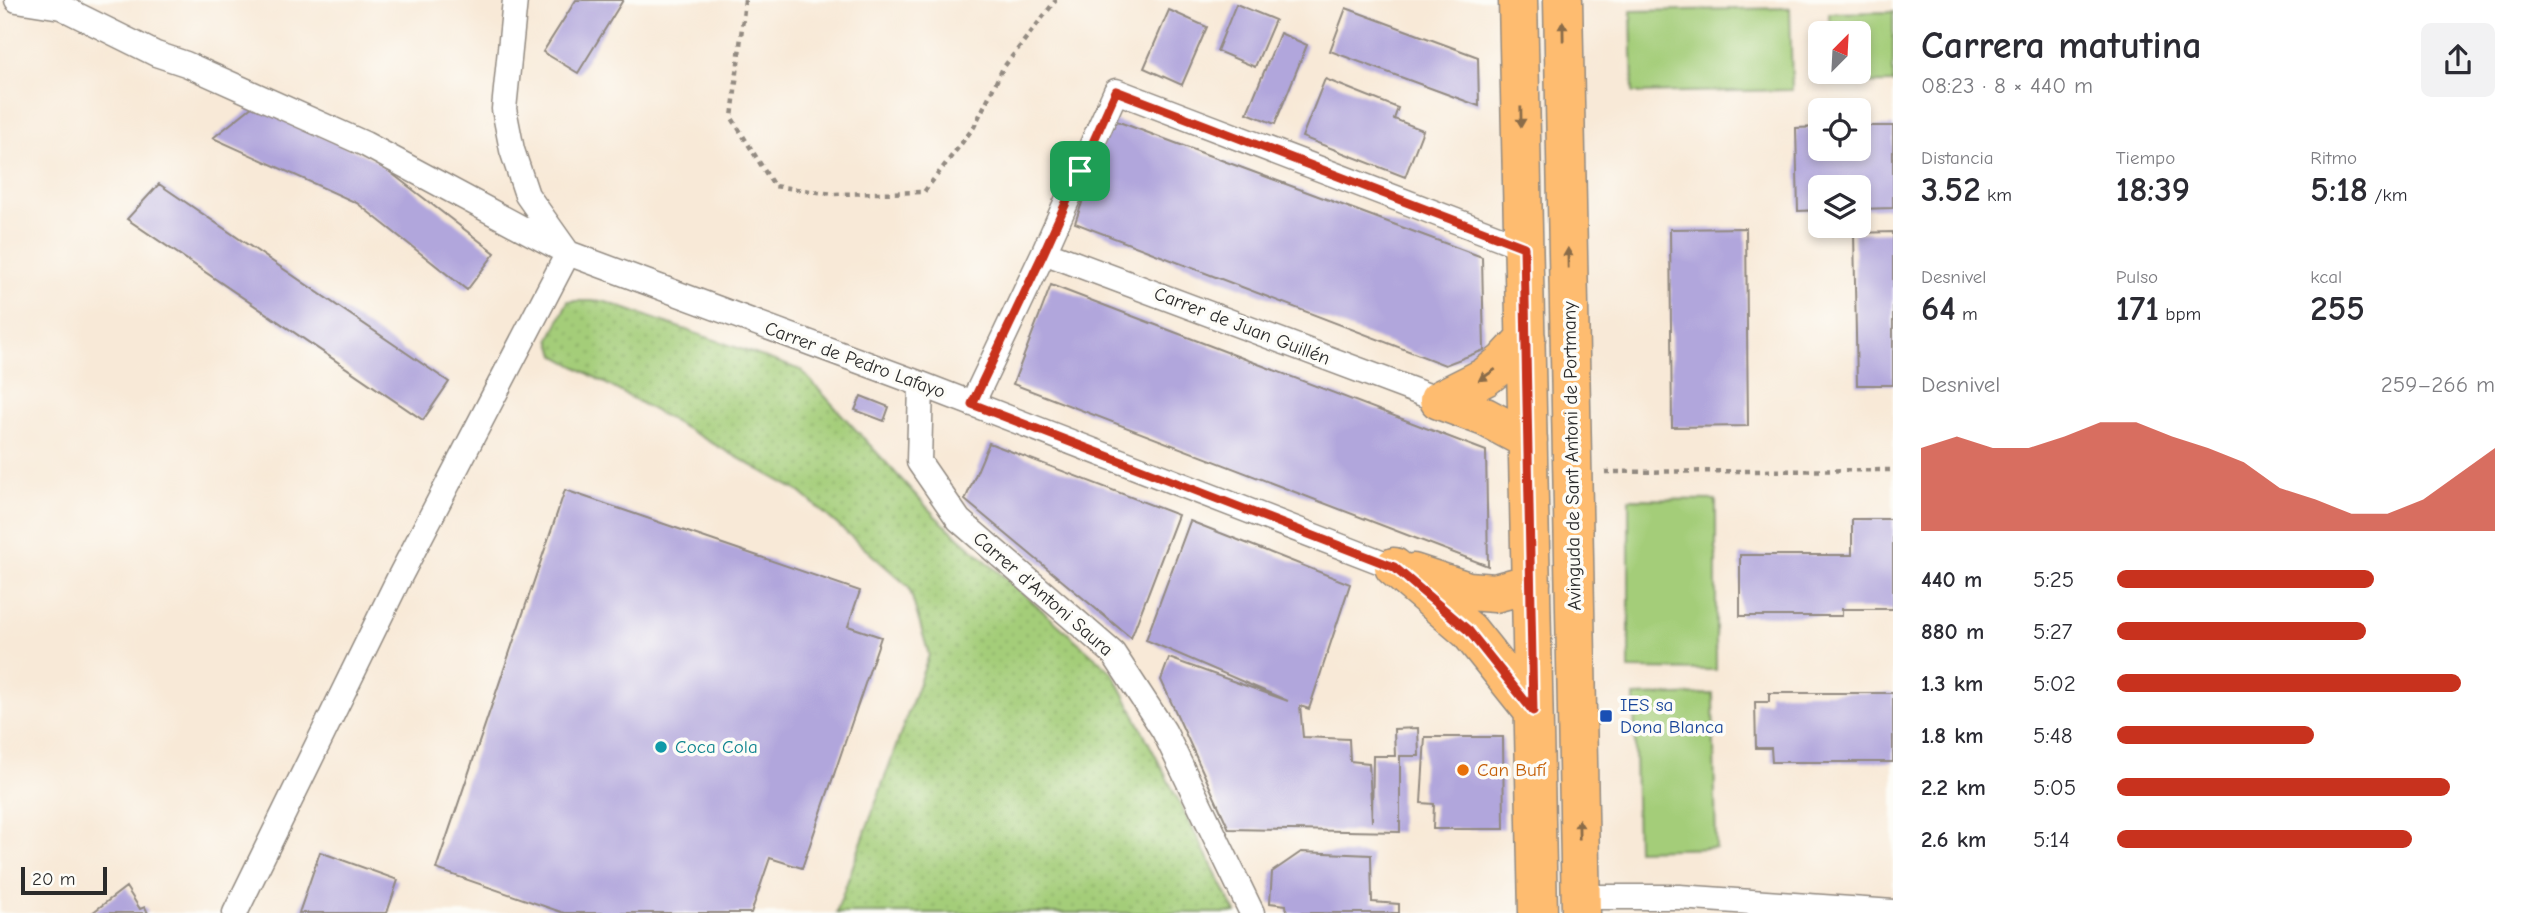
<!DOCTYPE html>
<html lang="es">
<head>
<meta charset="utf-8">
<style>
  body { margin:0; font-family:"Comic Neue",sans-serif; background:#f2f2f3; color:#2b2b33; height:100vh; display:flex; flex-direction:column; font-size:26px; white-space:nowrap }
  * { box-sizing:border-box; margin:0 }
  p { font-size:23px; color:#7c7c81 }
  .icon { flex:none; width:38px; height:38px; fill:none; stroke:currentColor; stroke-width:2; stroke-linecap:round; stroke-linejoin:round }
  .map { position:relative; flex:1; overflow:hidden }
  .panel { display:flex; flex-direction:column; background:#fff; width:630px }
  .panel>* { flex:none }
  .needle { width:46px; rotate:24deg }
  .fabs { position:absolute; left:1808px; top:21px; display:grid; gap:14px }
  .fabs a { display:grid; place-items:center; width:63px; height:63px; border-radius:10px; background:#fff; box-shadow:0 4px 10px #0003; font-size:35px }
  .scale { position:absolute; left:21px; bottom:18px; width:86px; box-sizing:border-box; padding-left:7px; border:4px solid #2b2b2b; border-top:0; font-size:19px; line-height:24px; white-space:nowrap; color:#2b2b2b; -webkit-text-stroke:5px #fdfcf7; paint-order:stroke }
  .pin { position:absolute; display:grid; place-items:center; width:60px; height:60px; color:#fff; margin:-30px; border-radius:14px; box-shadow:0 4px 10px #0006 }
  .round { display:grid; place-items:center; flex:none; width:74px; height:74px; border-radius:10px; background:#f2f2f3 }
  .overview { display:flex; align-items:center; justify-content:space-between; height:119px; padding:0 28px }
  h1 { font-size:38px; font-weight:700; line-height:52px }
  .figures { display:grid; grid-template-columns:repeat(3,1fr); gap:10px; height:119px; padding:7px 28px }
  .figures div { display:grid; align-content:center }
  .figures b { font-size:35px; font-weight:700 }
  .figures small { font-size:19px; font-weight:400 }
  .figures p { font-size:19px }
  .chart { height:196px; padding:14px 28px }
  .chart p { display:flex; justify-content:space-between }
  .chart svg { width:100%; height:126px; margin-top:7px; fill:#c8321e; opacity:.7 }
  ul { padding:0 28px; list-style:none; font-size:23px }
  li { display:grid; grid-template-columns:112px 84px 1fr; align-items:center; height:52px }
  li i { height:18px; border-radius:9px; background:#c8321e }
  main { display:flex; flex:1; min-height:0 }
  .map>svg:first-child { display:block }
  .grass { fill:url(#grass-dots); stroke:#687c52; stroke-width:2 }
  .garden { fill:#a4cd79; stroke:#687c52; stroke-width:2 }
  .building { fill:#b1a6dc }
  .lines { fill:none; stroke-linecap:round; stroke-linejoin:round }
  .minor-casing { stroke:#928a81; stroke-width:27 }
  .primary-casing { stroke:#928a81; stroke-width:41 }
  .path { stroke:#928a81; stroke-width:4.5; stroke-dasharray:5 5; stroke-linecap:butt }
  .minor { stroke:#fff; stroke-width:24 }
  .primary { stroke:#febc70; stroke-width:38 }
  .oneway { fill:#8a6c4a }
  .route-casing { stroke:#fff; stroke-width:14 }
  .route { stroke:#c8321e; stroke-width:9 }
  .transit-dot { fill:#1a4fb4; stroke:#fdfcf7; stroke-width:2.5 }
  .culture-dot { fill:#0f9aa8; stroke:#fdfcf7; stroke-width:2.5 }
  .food-dot { fill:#e8710a; stroke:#fdfcf7; stroke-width:2.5 }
  .labels { text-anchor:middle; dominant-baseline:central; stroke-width:7; stroke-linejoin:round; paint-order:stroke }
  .street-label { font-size:19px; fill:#2b2b2b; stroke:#fdfcf7 }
  .transit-label { font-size:19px; fill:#164399; stroke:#fdfcf7; text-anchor:start }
  .culture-label { font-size:19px; fill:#0d838f; stroke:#fdfcf7; text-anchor:start }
  .food-label { font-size:19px; fill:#c56008; stroke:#fdfcf7; text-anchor:start }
</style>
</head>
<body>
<main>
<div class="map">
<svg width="1893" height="913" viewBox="0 0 1893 913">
  <defs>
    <pattern id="grass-dots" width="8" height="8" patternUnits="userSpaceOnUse" patternTransform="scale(1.75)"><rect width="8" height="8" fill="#a4cd79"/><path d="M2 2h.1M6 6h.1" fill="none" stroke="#8db069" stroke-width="1.8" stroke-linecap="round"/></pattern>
  </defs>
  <rect width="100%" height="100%" fill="#fdfcf7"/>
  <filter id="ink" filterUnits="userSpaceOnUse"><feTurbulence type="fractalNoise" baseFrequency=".0143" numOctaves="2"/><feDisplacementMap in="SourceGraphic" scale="14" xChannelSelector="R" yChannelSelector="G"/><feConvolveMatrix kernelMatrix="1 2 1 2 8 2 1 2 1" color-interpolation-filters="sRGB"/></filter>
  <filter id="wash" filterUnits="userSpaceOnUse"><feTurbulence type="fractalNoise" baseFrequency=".00686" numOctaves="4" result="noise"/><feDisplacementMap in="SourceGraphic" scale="28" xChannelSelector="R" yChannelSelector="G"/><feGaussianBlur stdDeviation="1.57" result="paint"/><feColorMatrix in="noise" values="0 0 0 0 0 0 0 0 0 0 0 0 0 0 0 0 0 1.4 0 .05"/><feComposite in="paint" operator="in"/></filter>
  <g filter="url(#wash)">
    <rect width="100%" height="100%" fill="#f8e9d7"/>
    <path class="grass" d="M568 301H603L801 370 936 517 1113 673 1236 913H836L929 655 909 587 801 493 555 355 550 339Z"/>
    <path class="garden" d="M1790 8 1792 90 1633 93 1631 11Z
      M1893 12V83L1831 84V72H1858V33H1830L1829 13Z
      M1629 499 1716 500V670L1629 669Z
      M1713 694 1716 848 1637 850 1634 696Z"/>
    <g id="blocks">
      <path class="building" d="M576 0H623L578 73 543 52Z
        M1236 4 1275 20 1255 67 1217 51Z
        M1346 8 1478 57 1479 106 1330 51Z
        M1169 10 1207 27 1182 85 1144 68Z
        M1280 33 1307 45 1275 124 1247 113Z
        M1325 79 1398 108 1394 119 1423 130 1405 177 1302 137Z
        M253 106 373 159 495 253 467 290 357 203 213 138Z
        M1111 119 1482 257 1484 350 1445 365 1075 223Z
        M1858 126H1893V208L1858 209V187H1820V210L1798 211 1796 128 1820 127V149H1858Z
        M159 184 449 382 423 420 127 219Z
        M1746 228 1748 426 1672 427 1670 229Z
        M1893 232V385H1857L1854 233Z
        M1051 285 1486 451 1488 566 1013 384Z
        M861 396 889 407 884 421 855 410Z
        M989 443 1178 515 1131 638 965 500Z
        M565 490 860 591 848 626 881 637 802 868 770 858 751 913H564L436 869Z
        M1852 519H1893V609H1842V616H1740V555H1852Z
        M1190 521 1350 584 1309 709 1300 706 1303 737 1349 739 1350 761 1369 763 1372 822 1373 756H1395L1394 729 1418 728 1419 756H1400V832L1229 829 1161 680 1169 658 1288 701 1146 640Z
        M1769 693H1893V762H1772L1771 748H1756L1755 702H1769Z
        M1425 737H1503L1504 829H1433L1434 804 1421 803Z
        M320 852 398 880 387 913H299Z
        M1301 852 1371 855 1372 902 1399 904V913H1287L1286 905 1270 903 1272 872Z
        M126 887 140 909 145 907 148 913H92Z"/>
    </g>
  </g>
  <g filter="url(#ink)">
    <use href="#blocks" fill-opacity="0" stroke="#928a81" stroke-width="2"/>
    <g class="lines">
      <defs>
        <path id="minor" d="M17 0 61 7 156 54 186 64 365 144 568 253 921 384 1394 567
          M515 0 504 109 512 150 527 195 566 250
          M1044 252 1439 400
          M921 384 919 462 959 520 1113 653 1164 731 1252 913
          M972 404 1044 252 1116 91 1524 247
          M1580 897H1679L1893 912
          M235 913 400 576 568 253"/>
        <path id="primary" d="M1518 0 1538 913
          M1563 0 1581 913
          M1439 400 1485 377 1504 362 1526 338
          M1439 400 1485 417 1528 440
          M1394 567 1469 631 1533 711
          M1413 573 1468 591 1495 593 1531 583"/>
      </defs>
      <use href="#minor" class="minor-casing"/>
      <use href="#primary" class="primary-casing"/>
      <path class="path" d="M745 0 732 118 774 186 833 194 924 192 974 127 1003 68 1056 0
        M1605 472 1893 470"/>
      <use href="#minor" class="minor"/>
      <use href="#primary" class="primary"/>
    </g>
    <defs><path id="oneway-solid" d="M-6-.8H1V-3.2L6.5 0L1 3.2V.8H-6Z" transform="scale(1.75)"/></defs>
    <g class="oneway">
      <use href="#oneway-solid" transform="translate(1563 31) rotate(-91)"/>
      <use href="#oneway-solid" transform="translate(1521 117) rotate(89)"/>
      <use href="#oneway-solid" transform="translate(1568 258) rotate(-91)"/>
      <use href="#oneway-solid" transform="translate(1487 375) rotate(146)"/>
      <use href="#oneway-solid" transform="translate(1579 829) rotate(-91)"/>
    </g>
  </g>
  <g class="lines" filter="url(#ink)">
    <defs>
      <path id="route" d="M1116 91 1524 247 1533 711 1469 631 1394 567 972 404 1044 252Z"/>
    </defs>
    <use href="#route" class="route-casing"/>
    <use href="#route" class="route"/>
  </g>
  <rect class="transit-dot" x="1599" y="709" width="14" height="14" rx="3.5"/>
  <circle class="culture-dot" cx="661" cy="747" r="7"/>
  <circle class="food-dot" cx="1463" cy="770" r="7"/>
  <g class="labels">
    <g class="street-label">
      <text transform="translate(1242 326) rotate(21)">Carrer de Juan Guillén</text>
      <text transform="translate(855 360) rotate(20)">Carrer de Pedro Lafayo</text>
      <text transform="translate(1572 456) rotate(-91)">Avinguda de Sant Antoni de Portmany</text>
      <text transform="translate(1043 594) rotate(41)">Carrer d'Antoni Saura</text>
    </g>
    <g class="transit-label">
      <text x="1620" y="705">IES sa<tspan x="1620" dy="22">Dona Blanca</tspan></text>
    </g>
    <g class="culture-label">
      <text x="675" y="747">Coca Cola</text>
    </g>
    <g class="food-label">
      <text x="1477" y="770">Can Bufí</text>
    </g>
  </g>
</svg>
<div class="fabs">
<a><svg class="needle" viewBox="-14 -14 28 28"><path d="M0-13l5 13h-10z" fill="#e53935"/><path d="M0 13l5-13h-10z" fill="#7c7c81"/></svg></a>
<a><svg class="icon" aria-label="locate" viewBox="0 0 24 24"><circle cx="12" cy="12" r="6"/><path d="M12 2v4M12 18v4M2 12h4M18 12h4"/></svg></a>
<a><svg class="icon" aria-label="layers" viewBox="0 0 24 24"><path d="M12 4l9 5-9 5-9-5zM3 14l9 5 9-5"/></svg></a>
</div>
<div class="scale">20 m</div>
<div class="pin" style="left:1080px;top:171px;background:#1e9e55"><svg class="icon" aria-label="arrive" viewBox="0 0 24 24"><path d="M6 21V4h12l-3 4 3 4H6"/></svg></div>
</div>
<section class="panel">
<div class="overview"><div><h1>Carrera matutina</h1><p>08:23 · 8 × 440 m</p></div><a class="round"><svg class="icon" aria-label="share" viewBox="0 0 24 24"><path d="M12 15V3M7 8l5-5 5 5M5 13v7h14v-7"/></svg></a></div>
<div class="figures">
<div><p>Distancia</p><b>3.52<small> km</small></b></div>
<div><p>Tiempo</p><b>18:39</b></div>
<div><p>Ritmo</p><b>5:18<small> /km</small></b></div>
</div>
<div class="figures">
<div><p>Desnivel</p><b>64<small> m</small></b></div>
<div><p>Pulso</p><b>171<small> bpm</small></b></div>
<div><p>kcal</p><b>255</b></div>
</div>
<div class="chart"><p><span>Desnivel</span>259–266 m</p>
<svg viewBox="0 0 160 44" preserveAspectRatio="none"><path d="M0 44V15L10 11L20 15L30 15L40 11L50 6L60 6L70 11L80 15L90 20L100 29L110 33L120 38L130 38L140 33L150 24L160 15V44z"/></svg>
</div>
<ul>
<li><b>440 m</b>5:25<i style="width:68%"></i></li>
<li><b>880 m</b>5:27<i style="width:66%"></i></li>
<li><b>1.3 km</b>5:02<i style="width:91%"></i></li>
<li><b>1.8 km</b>5:48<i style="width:52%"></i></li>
<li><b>2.2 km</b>5:05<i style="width:88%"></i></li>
<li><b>2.6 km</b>5:14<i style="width:78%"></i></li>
</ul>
</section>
</main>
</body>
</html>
